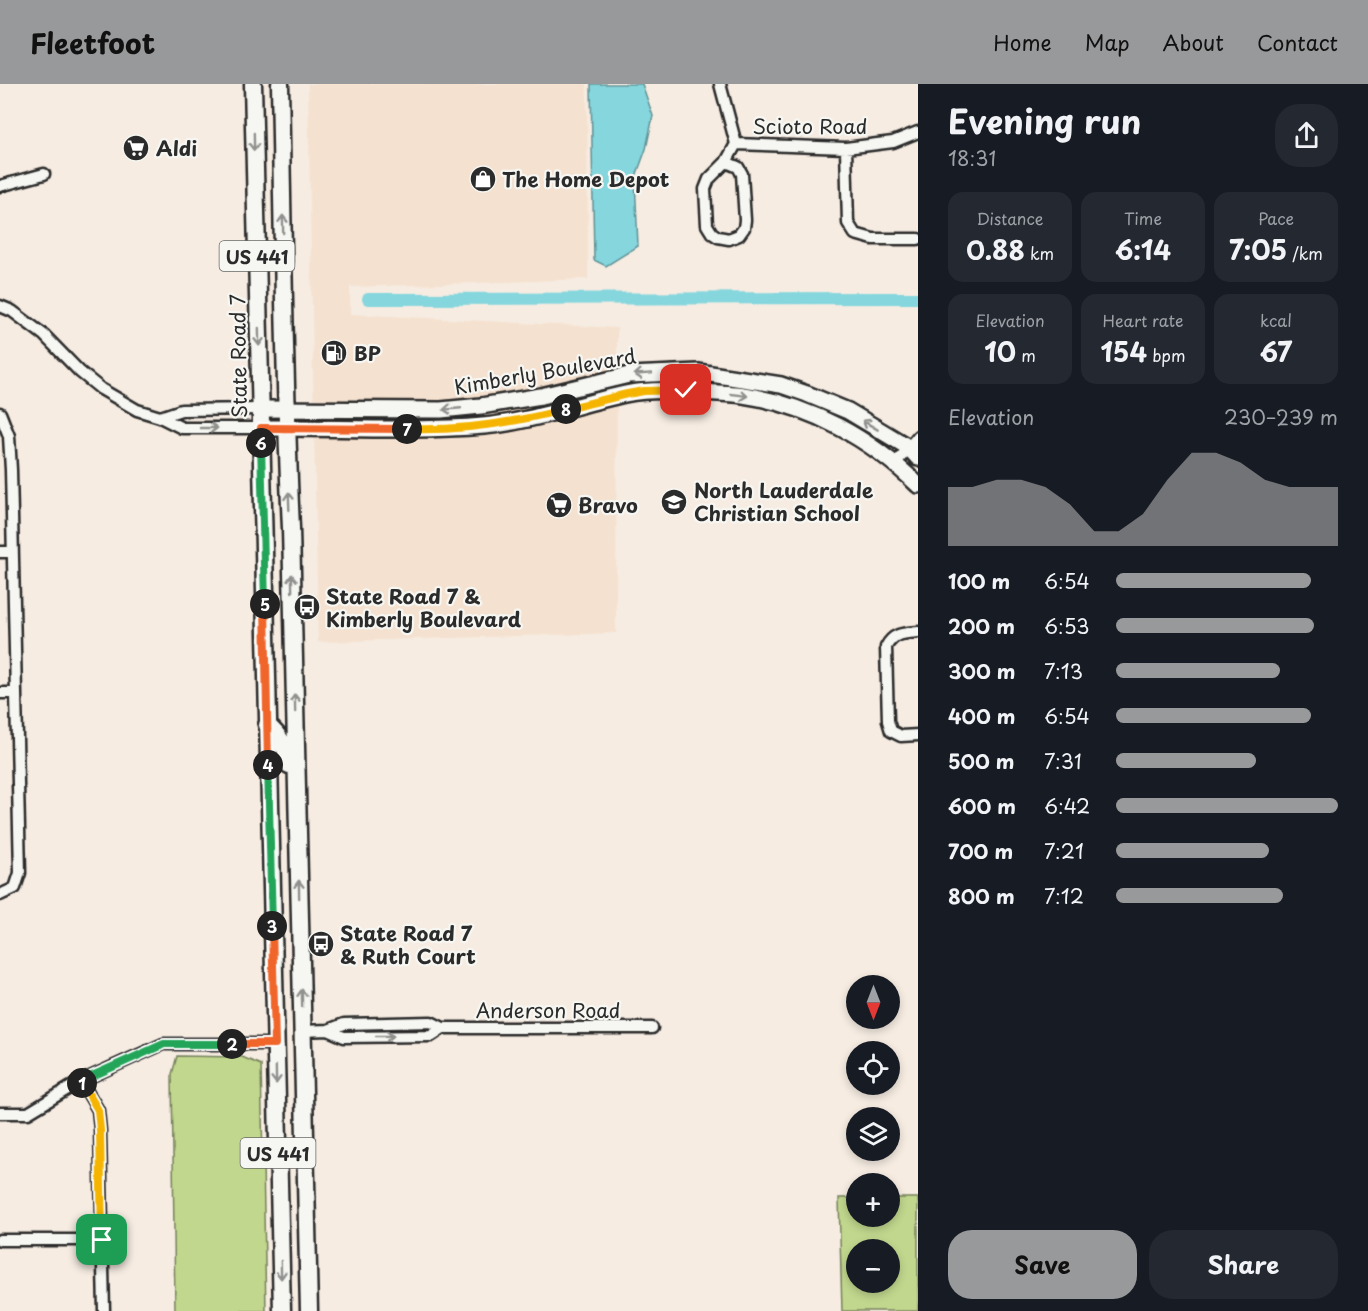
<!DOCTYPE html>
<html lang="en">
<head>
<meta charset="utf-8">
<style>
  body { margin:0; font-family:"Playpen Sans",sans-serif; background:#242831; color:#f1f3f6; height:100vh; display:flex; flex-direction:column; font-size:22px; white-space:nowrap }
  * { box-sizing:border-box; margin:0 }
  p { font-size:20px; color:#9ea1a6 }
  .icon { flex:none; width:33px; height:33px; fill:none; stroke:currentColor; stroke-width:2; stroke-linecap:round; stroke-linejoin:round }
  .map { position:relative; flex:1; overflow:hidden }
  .side { display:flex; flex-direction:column; background:#171b24; width:450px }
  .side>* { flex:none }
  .needle { width:39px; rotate:180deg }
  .controls { position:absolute; left:846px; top:891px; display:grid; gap:12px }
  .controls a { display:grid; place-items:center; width:54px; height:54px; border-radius:50%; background:#171b24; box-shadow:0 3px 9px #0003; font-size:30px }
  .pin { position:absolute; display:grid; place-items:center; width:51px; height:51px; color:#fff; margin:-26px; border-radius:12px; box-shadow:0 3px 9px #0006 }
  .km { position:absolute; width:30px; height:30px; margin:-15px; border-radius:50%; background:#222; color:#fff; font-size:16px; line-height:30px; text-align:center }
  .round { display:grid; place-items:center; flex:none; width:63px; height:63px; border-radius:24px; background:#242831 }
  .summary { display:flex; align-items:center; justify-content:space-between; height:102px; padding:0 30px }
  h1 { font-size:33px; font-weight:700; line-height:45px }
  .metrics { display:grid; grid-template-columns:repeat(3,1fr); gap:9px; height:102px; padding:6px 30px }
  .metrics div { display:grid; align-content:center; border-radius:15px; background:#242831; text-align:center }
  .metrics b { font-size:26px; font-weight:700 }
  .metrics small { font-size:16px; font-weight:400 }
  .metrics p { font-size:16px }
  .chart { height:168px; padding:12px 30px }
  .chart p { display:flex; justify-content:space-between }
  .chart svg { width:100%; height:108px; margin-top:6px; fill:#98999b; opacity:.7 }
  .primary-button { display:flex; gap:12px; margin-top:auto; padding:12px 30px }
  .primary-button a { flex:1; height:69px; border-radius:24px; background:#98999b; color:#111; font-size:24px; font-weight:700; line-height:69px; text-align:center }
  .primary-button a+a { background:#242831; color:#f1f3f6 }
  ul { padding:0 30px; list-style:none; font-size:20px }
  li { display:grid; grid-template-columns:96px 72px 1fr; align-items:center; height:45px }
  li i { height:15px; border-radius:8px; background:#98999b }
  header { display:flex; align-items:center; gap:36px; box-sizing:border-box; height:84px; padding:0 30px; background:#98999b; color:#111 }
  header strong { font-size:28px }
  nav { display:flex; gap:33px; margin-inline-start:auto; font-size:21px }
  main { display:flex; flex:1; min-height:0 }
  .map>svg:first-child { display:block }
  .built { fill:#f5e1cf }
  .green { fill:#c1d78d; stroke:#76815c; stroke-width:1.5; fill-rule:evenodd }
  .water { fill:#85d6dd; stroke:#619296; stroke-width:1.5 }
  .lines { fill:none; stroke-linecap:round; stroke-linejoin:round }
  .canal { stroke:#85d6dd; stroke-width:12 }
  .street-casing { stroke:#2b2b2b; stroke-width:15 }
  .secondary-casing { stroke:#2b2b2b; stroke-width:20 }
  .primary-casing { stroke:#2b2b2b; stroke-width:21 }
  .street { stroke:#f6f6f2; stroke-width:10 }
  .secondary { stroke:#f6f6f2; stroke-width:15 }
  .primary { stroke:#f6f6f2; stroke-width:16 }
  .oneway { stroke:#90908e }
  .split-1-casing { stroke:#fff; stroke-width:12 }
  .split-2-casing { stroke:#fff; stroke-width:12 }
  .split-3-casing { stroke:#fff; stroke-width:12 }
  .split-4-casing { stroke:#fff; stroke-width:12 }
  .split-5-casing { stroke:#fff; stroke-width:12 }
  .split-6-casing { stroke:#fff; stroke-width:12 }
  .split-7-casing { stroke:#fff; stroke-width:12 }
  .split-8-casing { stroke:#fff; stroke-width:12 }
  .split-9-casing { stroke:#fff; stroke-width:12 }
  .split-1 { stroke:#f5b400; stroke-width:8 }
  .split-2 { stroke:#22a559; stroke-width:8 }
  .split-3 { stroke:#f0652b; stroke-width:8 }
  .split-4 { stroke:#22a559; stroke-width:8 }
  .split-5 { stroke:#f0652b; stroke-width:8 }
  .split-6 { stroke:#22a559; stroke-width:8 }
  .split-7 { stroke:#f0652b; stroke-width:8 }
  .split-8 { stroke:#f5b400; stroke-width:8 }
  .split-9 { stroke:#f5b400; stroke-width:8 }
  .labels { text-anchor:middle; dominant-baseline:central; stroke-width:4.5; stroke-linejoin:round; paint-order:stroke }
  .shield { fill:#f6f6f2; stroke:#686867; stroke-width:1.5 }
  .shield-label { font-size:18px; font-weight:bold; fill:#2b2b2b }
  .street-label { font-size:20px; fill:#2b2b2b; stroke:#f6f6f2 }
  .poi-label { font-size:20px; font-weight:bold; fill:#2b2b2b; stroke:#f6f6f2; text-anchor:start }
</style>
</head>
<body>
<header>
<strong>Fleetfoot</strong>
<nav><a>Home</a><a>Map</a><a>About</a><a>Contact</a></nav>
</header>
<main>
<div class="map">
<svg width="918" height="1227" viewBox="0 0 918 1227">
  <rect width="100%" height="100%" fill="#f6ece2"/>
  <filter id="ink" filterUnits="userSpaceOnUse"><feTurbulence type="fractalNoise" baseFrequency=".0167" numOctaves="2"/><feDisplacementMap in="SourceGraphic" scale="12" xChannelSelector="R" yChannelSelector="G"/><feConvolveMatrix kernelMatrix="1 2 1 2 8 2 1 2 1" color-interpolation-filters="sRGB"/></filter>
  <g filter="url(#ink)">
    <path class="built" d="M308 0H587L588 195 350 203V230L617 244 616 549 318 558Z"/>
    <path class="green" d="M177 972 242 973 261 981 266 1227H175L172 990Z
      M839 1114H856V1132H890V1114H918V1227H842ZM856 1166H890V1198H856Z"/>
    <path class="water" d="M591 0H642L653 32 646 65 635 95 638 162 606 182 594 176Z"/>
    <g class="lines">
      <path class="canal" d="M368 215 918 214"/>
      <defs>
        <path id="street" d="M720 0 736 60 726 78 709 95 705 105 707 141 712 149 718 153 729 155 739 151 744 144 745 136 742 90 738 83 726 78
          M736 60 846 64 893 58 918 48
          M846 64 848 139 855 150 873 155H918
          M0 102 44 90
          M0 222 12 227 44 251 80 288 101 305 137 326 160 333 182 344H261
          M0 329 9 352 11 386 20 789 15 804 0 811
          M160 333 181 326 261 325
          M896 379 918 352
          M0 468H12
          M918 548C904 549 893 549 886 563L888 637 891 647 901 652 918 651
          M0 609H16
          M328 946 344 953 431 952 443 944
          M302 947 328 946 344 940 431 938 443 944H652
          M81 997 98 1026 100 1046 104 1227
          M0 1029H28L81 997 163 960H275
          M0 1156H102"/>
        <path id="secondary" d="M261 325 441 326 481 322 541 312 629 291 698 288 781 301 807 310 848 327 908 363 918 374
          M261 344C335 343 410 348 484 342 532 338 578 320 625 310 649 305 674 306 698 308 713 309 728 309 743 311 810 321 871 355 918 401"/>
        <path id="primary" d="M253 0 282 1227
          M280 0C283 148 284 296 291 444L309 1227
          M267 641C281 652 286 664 289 681"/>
      </defs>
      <use href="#street" class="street-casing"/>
      <use href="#secondary" class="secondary-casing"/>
      <use href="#primary" class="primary-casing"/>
      <use href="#street" class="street"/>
      <use href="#secondary" class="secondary"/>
      <use href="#primary" class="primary"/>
    </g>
    <defs><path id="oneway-shaft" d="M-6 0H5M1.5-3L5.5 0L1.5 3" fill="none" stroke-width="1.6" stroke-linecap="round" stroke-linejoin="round" transform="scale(1.5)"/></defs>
    <g class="oneway">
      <use href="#oneway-shaft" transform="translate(254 58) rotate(89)"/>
      <use href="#oneway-shaft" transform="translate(283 140) rotate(-91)"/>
      <use href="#oneway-shaft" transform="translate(259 253) rotate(89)"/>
      <use href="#oneway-shaft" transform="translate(643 290) rotate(176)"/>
      <use href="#oneway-shaft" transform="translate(739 311) rotate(7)"/>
      <use href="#oneway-shaft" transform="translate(452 325) rotate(175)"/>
      <use href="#oneway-shaft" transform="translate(870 341) rotate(-149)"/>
      <use href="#oneway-shaft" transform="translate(209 344)"/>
      <use href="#oneway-shaft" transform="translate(289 417) rotate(-92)"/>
      <use href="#oneway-shaft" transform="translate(292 499) rotate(-91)"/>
      <use href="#oneway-shaft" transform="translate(295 619) rotate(-91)"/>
      <use href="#oneway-shaft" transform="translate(299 805) rotate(-91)"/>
      <use href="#oneway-shaft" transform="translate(302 914) rotate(-91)"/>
      <use href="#oneway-shaft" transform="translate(385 952)"/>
      <use href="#oneway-shaft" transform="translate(276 991) rotate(89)"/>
      <use href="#oneway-shaft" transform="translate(281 1186) rotate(89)"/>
    </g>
  </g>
  <g class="lines" filter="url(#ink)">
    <defs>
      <path id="split-1" d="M82 999 98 1026 100 1046 102 1156"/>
      <path id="split-2" d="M82 999 81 997 164 960H232"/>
      <path id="split-3" d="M232 960H275L272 842"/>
      <path id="split-4" d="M268 681 272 842"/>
      <path id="split-5" d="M265 520 268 681"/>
      <path id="split-6" d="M261 359 265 520"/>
      <path id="split-7" d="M261 359V344L407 345"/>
      <path id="split-8" d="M407 345C461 347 514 339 566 325"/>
      <path id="split-9" d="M566 325 627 310 644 307 686 306"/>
    </defs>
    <use href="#split-1" class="split-1-casing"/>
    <use href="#split-2" class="split-2-casing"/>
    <use href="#split-3" class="split-3-casing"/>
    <use href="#split-4" class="split-4-casing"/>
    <use href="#split-5" class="split-5-casing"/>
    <use href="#split-6" class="split-6-casing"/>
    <use href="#split-7" class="split-7-casing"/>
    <use href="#split-8" class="split-8-casing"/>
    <use href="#split-9" class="split-9-casing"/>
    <use href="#split-1" class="split-1"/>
    <use href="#split-2" class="split-2"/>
    <use href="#split-3" class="split-3"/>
    <use href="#split-4" class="split-4"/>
    <use href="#split-5" class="split-5"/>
    <use href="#split-6" class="split-6"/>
    <use href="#split-7" class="split-7"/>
    <use href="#split-8" class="split-8"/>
    <use href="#split-9" class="split-9"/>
  </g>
  <defs>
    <symbol id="supermarket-disc" viewBox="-11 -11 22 22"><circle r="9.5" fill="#2b2b2b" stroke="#f6f6f2"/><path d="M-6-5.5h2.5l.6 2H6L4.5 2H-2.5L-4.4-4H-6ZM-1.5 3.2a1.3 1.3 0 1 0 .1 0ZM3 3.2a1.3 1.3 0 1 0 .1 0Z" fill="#fff"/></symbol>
    <symbol id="shop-disc" viewBox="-11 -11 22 22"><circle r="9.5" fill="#2b2b2b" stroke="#f6f6f2"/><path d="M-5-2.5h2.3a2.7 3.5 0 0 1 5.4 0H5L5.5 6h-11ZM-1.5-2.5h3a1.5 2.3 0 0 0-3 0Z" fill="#fff"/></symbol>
    <symbol id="fuel-disc" viewBox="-11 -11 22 22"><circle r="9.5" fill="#2b2b2b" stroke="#f6f6f2"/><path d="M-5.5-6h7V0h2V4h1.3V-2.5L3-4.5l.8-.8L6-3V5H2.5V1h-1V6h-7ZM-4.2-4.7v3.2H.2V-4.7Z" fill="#fff"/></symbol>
    <symbol id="school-disc" viewBox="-11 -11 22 22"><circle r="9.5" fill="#2b2b2b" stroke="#f6f6f2"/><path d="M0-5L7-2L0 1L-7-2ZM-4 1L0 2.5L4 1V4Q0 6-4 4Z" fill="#fff"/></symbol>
    <symbol id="bus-disc" viewBox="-11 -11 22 22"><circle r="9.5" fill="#2b2b2b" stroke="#f6f6f2"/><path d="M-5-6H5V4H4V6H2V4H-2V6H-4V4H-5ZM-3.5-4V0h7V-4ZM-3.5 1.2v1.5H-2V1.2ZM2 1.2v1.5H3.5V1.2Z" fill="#fff"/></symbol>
  </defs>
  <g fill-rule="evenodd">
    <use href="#supermarket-disc" x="121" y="49" width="30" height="30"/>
    <use href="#shop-disc" x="468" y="80" width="30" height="30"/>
    <use href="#fuel-disc" x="319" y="254" width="30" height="30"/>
    <use href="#school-disc" x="659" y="403" width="30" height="30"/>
    <use href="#supermarket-disc" x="544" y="406" width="30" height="30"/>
    <use href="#bus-disc" x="292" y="508" width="30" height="30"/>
    <use href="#bus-disc" x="306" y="845" width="30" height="30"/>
  </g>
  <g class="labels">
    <g class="shield">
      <rect x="219.5" y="157" width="75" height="30" rx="4.5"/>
      <rect x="240.5" y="1054" width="75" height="30" rx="4.5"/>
    </g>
    <g class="shield-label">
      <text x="257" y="172">US 441</text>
      <text x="278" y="1069">US 441</text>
    </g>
    <g class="street-label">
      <text x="810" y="42">Scioto Road</text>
      <text transform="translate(238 272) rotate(-91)">State Road 7</text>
      <text transform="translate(545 287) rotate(-10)">Kimberly Boulevard</text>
      <text x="548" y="926">Anderson Road</text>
    </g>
    <g class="poi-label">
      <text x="156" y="64">Aldi</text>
      <text x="502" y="95">The Home Depot</text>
      <text x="354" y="269">BP</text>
      <text x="694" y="406">North Lauderdale<tspan x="694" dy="23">Christian School</tspan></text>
      <text x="578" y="421">Bravo</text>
      <text x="326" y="512">State Road 7 &amp;<tspan x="326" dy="23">Kimberly Boulevard</tspan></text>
      <text x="340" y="849">State Road 7<tspan x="340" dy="23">&amp; Ruth Court</tspan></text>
    </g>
  </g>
</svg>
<div class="controls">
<a><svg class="needle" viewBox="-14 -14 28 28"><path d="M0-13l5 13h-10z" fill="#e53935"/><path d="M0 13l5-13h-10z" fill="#9ea1a6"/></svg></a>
<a><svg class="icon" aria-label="locate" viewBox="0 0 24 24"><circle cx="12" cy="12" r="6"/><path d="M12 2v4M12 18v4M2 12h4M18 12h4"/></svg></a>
<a><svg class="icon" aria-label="layers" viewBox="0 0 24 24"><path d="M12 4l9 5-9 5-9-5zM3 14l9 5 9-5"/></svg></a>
<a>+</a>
<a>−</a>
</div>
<div class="pin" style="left:102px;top:1156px;background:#1e9e55"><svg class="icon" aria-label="arrive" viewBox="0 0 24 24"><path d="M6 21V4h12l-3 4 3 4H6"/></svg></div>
<div class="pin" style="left:686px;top:306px;background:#d93025"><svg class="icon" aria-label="check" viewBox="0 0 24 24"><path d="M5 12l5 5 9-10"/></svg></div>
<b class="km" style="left:82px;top:999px">1</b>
<b class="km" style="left:232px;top:960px">2</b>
<b class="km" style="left:272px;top:842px">3</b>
<b class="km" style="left:268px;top:681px">4</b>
<b class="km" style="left:265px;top:520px">5</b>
<b class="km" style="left:261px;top:359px">6</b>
<b class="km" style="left:407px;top:345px">7</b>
<b class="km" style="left:566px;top:325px">8</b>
</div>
<section class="side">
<div class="summary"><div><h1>Evening run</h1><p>18:31</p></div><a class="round"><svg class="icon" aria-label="share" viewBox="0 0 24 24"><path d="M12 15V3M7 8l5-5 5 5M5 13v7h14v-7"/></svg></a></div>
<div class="metrics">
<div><p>Distance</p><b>0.88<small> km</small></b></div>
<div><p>Time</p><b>6:14</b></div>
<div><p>Pace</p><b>7:05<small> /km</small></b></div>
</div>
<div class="metrics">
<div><p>Elevation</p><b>10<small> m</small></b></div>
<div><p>Heart rate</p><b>154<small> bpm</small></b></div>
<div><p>kcal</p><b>67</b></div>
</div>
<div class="chart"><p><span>Elevation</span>230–239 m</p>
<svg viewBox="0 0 160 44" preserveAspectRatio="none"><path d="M0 44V20L10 20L20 17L30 17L40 20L50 27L60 38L70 38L80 31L90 17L100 6L110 6L120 10L130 17L140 20L150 20L160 20V44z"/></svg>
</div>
<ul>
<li><b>100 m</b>6:54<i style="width:88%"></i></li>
<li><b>200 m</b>6:53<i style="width:89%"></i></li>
<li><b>300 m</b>7:13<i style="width:74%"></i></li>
<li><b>400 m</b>6:54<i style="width:88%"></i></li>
<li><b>500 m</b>7:31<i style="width:63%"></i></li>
<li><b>600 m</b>6:42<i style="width:100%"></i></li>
<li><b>700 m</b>7:21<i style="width:69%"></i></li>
<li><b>800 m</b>7:12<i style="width:75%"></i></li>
</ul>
<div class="primary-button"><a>Save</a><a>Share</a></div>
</section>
</main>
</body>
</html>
